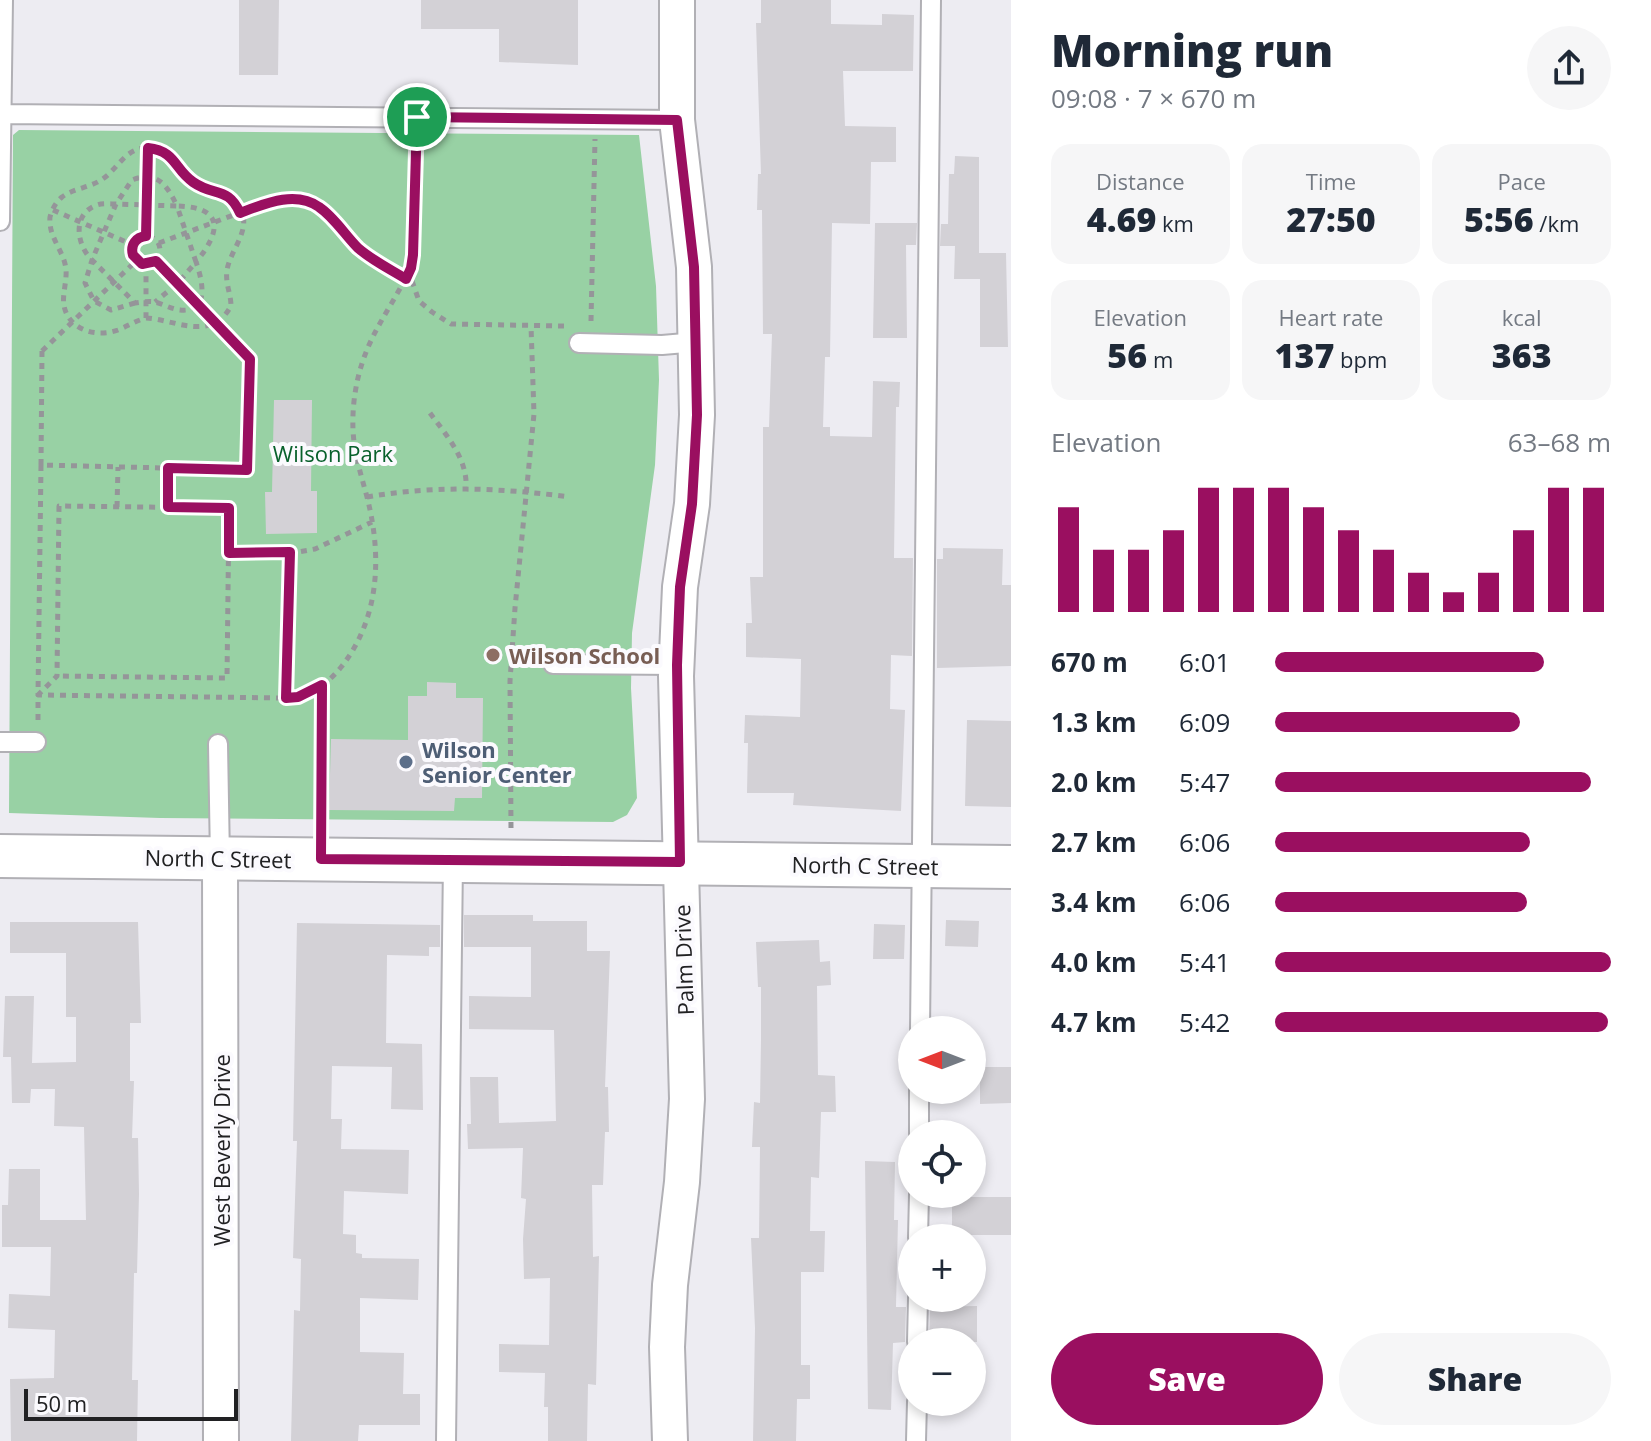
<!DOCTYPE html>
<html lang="en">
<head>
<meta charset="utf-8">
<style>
  body { margin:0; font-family:"Open Sans",sans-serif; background:#f6f6f7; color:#1f2937; height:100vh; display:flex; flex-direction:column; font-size:30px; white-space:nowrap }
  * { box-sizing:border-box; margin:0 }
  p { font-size:26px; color:#747a83 }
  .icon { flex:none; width:44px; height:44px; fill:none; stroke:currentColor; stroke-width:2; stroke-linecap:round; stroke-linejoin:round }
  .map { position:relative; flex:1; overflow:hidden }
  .details { display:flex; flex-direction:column; background:#fff; width:640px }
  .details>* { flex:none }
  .needle { width:52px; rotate:270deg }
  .tools { position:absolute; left:898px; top:1016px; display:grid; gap:16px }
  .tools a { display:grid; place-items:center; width:88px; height:88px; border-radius:50%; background:#fff; box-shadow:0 4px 12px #0003; font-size:40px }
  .scale { position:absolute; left:24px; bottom:20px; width:214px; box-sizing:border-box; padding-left:8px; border:4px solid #212123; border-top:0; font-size:22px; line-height:28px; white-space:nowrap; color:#212123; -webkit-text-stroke:6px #fbfafe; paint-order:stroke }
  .pin { position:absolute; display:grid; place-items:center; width:68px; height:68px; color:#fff; margin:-34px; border:4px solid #fff; border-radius:50%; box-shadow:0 2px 8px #0007 }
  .round { display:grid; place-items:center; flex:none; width:84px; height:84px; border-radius:42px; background:#f6f6f7 }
  .overview { display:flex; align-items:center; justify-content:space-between; height:136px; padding:0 40px }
  h1 { font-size:44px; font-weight:800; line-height:60px }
  .stats { display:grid; grid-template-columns:repeat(3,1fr); gap:12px; height:136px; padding:8px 40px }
  .stats div { display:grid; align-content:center; border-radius:20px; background:#f6f6f7; text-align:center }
  .stats b { font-size:34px; font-weight:800 }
  .stats small { font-size:22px; font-weight:400 }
  .stats p { font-size:22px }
  .chart { height:224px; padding:16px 40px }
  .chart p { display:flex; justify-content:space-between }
  .chart svg { width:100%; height:144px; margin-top:8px; stroke:#9a0f60; stroke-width:6 }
  .primary-button { display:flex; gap:16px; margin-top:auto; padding:16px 40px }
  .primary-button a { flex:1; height:92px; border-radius:48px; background:#9a0f60; color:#fff; font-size:32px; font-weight:800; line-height:92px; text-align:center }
  .primary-button a+a { background:#f6f6f7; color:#1f2937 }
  ul { padding:0 40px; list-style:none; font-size:26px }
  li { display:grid; grid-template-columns:128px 96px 1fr; align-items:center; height:60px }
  li i { height:20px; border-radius:10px; background:#9a0f60 }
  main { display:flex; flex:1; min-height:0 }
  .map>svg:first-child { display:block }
  .green { fill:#98d1a4 }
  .building { fill:#d3d1d6 }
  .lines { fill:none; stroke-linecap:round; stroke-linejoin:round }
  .service-casing { stroke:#b1b0b5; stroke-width:22 }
  .minor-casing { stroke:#b1b0b5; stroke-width:38 }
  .tertiary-casing { stroke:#b1b0b5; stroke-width:46 }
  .path { stroke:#959599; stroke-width:5; stroke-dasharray:6 6; stroke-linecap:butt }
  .service { stroke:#fff; stroke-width:18 }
  .minor { stroke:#fff; stroke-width:34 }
  .tertiary { stroke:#fff; stroke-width:42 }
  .route-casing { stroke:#fff; stroke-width:16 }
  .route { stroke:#9a0f60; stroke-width:10 }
  .education-dot { fill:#8d6e63; stroke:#fbfafe; stroke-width:3 }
  .service-dot { fill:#5c6f8a; stroke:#fbfafe; stroke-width:3 }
  .labels { text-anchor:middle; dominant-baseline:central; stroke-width:8; stroke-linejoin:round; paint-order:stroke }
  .park-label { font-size:22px; fill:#09612c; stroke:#fbfafe }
  .education-label { font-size:22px; font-weight:bold; fill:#785e54; stroke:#fbfafe; text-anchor:start }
  .service-label { font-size:22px; font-weight:bold; fill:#4e5e75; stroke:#fbfafe; text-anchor:start }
  .street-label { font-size:22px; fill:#212123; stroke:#fbfafe }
</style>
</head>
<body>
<main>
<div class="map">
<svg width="1011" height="1441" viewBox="0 0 1011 1441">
  <rect width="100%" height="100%" fill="#edecf2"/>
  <path class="green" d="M19 130 639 135 656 286 659 380 655 465 632 633 631 688 637 798 627 815 613 822 160 818 9 813 13 135Z"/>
  <path class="building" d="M239 0H279L278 75H239Z
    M421 0H578V65L499 62V29H421Z
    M761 0H831V24L882 25V14L914 15 913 71H843L845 126 896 127V162H871L870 224 832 223 830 357H825L823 427H830V436L872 437 873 381 900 382 899 407H896L894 558H913L912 656 891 655 890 709 905 710 901 811 793 805 794 793H747L748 743H744L745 715 800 717 801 663V659L746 657V623H752L750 577H763V427H769L772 334H763L762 210H757L758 174H761L756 23H761Z
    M955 156 979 157V253H1006L1008 347H980V279H954L955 246H940L941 224H948L949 174H954Z
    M875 223H917L916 245H906L907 338H873Z
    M274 400H312L311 491H317V533L266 534 265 492H272Z
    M943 548 1003 549 1002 585H1011V666L937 668V559H943Z
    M427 682 456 683V698H483L482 798H455L454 811 329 810 331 739 408 740V696H427Z
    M967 720 1011 721V807L965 806Z
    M464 915H533V921H587V951H610L605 1087H608L609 1132H605L603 1185H592L593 1257 599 1256 596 1385 588 1384 587 1441H548V1407H544L545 1373 499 1372V1344L549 1345 550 1278 524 1279 523 1239 526 1199 521 1198 523 1148 468 1149 467 1124H471L470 1077H498L499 1123 556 1121 554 1030 469 1029V996L531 997V947H464Z
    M946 920 979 921 978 947 945 946Z
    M10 922H138L141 1023H130V1081H134L132 1138H138L139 1194 137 1273H134L132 1380H138L137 1441H11L10 1379 54 1378 55 1330 8 1328 9 1294 50 1296 51 1247H2V1205H8L9 1169H40V1220H86L84 1127 54 1126 55 1089H31L30 1103H12L11 1057H3L5 996H34L32 1063 76 1062V1017H66V953H10Z
    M297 923 440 925V947H429V956L387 955 386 1043 422 1044 423 1110 391 1109 392 1067 332 1066 331 1119H342L341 1149 409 1150 408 1194 344 1191 343 1234 356 1235V1253L362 1254V1258L419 1259 418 1300 360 1298V1352L404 1353 403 1394H420V1425H359L358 1441H291L294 1310 300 1311 301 1259 293 1258 297 1141H293Z
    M874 924 905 925 904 959H873Z
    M819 940 820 962 830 961 831 985 817 986 818 1075 835 1076 836 1112H821L819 1178 811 1177 810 1231H825L824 1272H801V1365H810V1399H797L796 1441H753L755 1328 751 1238H759L760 1147H752L754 1102 760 1103 761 1040V987H758L756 942Z
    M980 1067H1011V1103L980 1104Z
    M865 1161 895 1162 894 1220H898L896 1307H906L905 1342 893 1343 891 1410 868 1409Z
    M952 1197H1011V1235H952Z
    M977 1306V1342H929L930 1307Z"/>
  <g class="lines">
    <defs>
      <path id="service" d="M1 114 677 120
        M0 221 3 0
        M579 343 662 345 697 342
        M553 664 677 665
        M0 742H36
        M218 744 220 859
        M920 1030 931 0
        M919 1134V1090
        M918 1238 919 1194
        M917 1342 918 1298
        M446 1441 453 861
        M916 1441 917 1402"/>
      <path id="minor" d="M220 859 221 1441
        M670 1441 667 1347 670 1285 682 1182 687 1099 676 676 680 587 692 504 697 415 694 267 677 120V0"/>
      <path id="tertiary" d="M0 856 1011 867"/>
    </defs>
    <use href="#service" class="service-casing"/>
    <use href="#minor" class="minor-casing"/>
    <use href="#tertiary" class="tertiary-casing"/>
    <path class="path" d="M416 137 411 278 419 301 432 312 451 324 564 326
      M53 210 133 245
      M132 250a14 14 0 1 1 28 0a14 14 0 1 1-28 0Z
      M146 236 148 148
      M159 243 268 202 293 199 320 207 369 257 406 279
      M135 303 111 310 94 301 85 283 92 260C77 246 71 214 97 205 102 203 110 204 116 204L132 180C157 170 167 185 177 206 225 207 221 232 196 262 202 279 211 313 180 310 171 309 163 304 155 302 149 301 141 302 135 303L92 260 116 204 177 206 196 262 178 283 155 302
      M146 318C174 319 211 343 231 306 231 294 225 283 227 270 231 246 260 223 231 197 218 186 200 190 187 177 175 165 170 150 150 148 125 146 119 169 101 180 89 188 74 188 62 197 56 202 52 209 50 217 48 237 64 251 66 269 67 282 62 294 64 306 69 330 96 338 118 330 128 326 135 321 146 318V264
      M591 321 595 139
      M42 351 41 465 247 470 250 359 156 261
      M42 351 136 261
      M430 413C446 435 468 459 466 488
      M41 465 38 695 286 698C309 697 328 684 342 666 380 617 382 555 367 497 357 460 350 441 354 401 361 342 386 318 411 268
      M168 468V507
      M367 497C436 485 501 488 570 497
      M117 507 118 467
      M229 553 298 552 315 549 372 522
      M286 698 290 552
      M38 720V695L57 676 59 506 229 508 227 678 57 676
      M321 826 322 685
      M511 828 510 681 515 608 534 414 531 326"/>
    <use href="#service" class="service"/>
    <use href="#minor" class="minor"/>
    <use href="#tertiary" class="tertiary"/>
  </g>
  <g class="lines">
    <defs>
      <path id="route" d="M417 117 677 120 694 267 697 415 692 504 680 587 677 665 680 862 321 859 322 685 298 697 286 698 290 552 229 553V508L168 507V468L247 470 250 359 156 261 142 264 133 255C130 245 136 237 146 236L148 148C176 151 174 169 193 182 214 197 228 186 240 213 264 204 295 190 319 207 334 217 345 235 358 248 373 261 390 269 406 279L411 268 413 255Z"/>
    </defs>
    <use href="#route" class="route-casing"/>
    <use href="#route" class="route"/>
  </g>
  <circle class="education-dot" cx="493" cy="655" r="8"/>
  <circle class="service-dot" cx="406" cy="762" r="8"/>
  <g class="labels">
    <g class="park-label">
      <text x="333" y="453">Wilson Park</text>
    </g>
    <g class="education-label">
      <text x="509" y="655">Wilson School</text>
    </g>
    <g class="service-label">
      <text x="422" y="749">Wilson<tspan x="422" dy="25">Senior Center</tspan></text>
    </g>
    <g class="street-label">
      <text transform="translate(218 858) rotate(1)">North C Street</text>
      <text transform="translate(865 865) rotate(1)">North C Street</text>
      <text transform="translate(683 960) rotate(-92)">Palm Drive</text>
      <text transform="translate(221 1150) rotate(-90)">West Beverly Drive</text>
    </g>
  </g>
</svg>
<div class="tools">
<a><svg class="needle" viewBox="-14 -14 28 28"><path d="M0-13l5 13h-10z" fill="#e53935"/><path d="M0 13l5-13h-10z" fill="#747a83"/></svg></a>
<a><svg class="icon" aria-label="locate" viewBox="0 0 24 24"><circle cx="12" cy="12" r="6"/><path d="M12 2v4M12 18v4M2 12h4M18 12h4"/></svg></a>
<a>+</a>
<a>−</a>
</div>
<div class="scale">50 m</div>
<div class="pin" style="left:417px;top:117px;background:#1e9e55"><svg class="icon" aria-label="arrive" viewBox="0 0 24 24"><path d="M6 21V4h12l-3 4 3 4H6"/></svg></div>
</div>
<section class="details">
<div class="overview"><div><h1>Morning run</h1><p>09:08 · 7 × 670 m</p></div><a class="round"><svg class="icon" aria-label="share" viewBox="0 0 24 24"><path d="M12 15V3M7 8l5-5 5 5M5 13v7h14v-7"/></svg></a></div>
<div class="stats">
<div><p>Distance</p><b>4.69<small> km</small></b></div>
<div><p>Time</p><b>27:50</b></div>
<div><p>Pace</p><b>5:56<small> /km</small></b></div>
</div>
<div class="stats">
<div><p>Elevation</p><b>56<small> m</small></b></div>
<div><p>Heart rate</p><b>137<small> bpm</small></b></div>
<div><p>kcal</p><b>363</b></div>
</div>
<div class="chart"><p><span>Elevation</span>63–68 m</p>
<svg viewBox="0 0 160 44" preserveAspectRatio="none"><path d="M5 44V12M15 44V25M25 44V25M35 44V19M45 44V6M55 44V6M65 44V6M75 44V12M85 44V19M95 44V25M105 44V32M115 44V38M125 44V32M135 44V19M145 44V6M155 44V6"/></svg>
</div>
<ul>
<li><b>670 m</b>6:01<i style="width:80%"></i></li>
<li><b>1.3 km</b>6:09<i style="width:73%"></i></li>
<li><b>2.0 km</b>5:47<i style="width:94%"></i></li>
<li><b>2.7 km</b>6:06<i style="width:76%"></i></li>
<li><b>3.4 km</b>6:06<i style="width:75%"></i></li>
<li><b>4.0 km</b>5:41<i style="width:100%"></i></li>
<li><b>4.7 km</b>5:42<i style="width:99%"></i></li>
</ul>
<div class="primary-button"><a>Save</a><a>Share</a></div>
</section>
</main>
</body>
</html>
